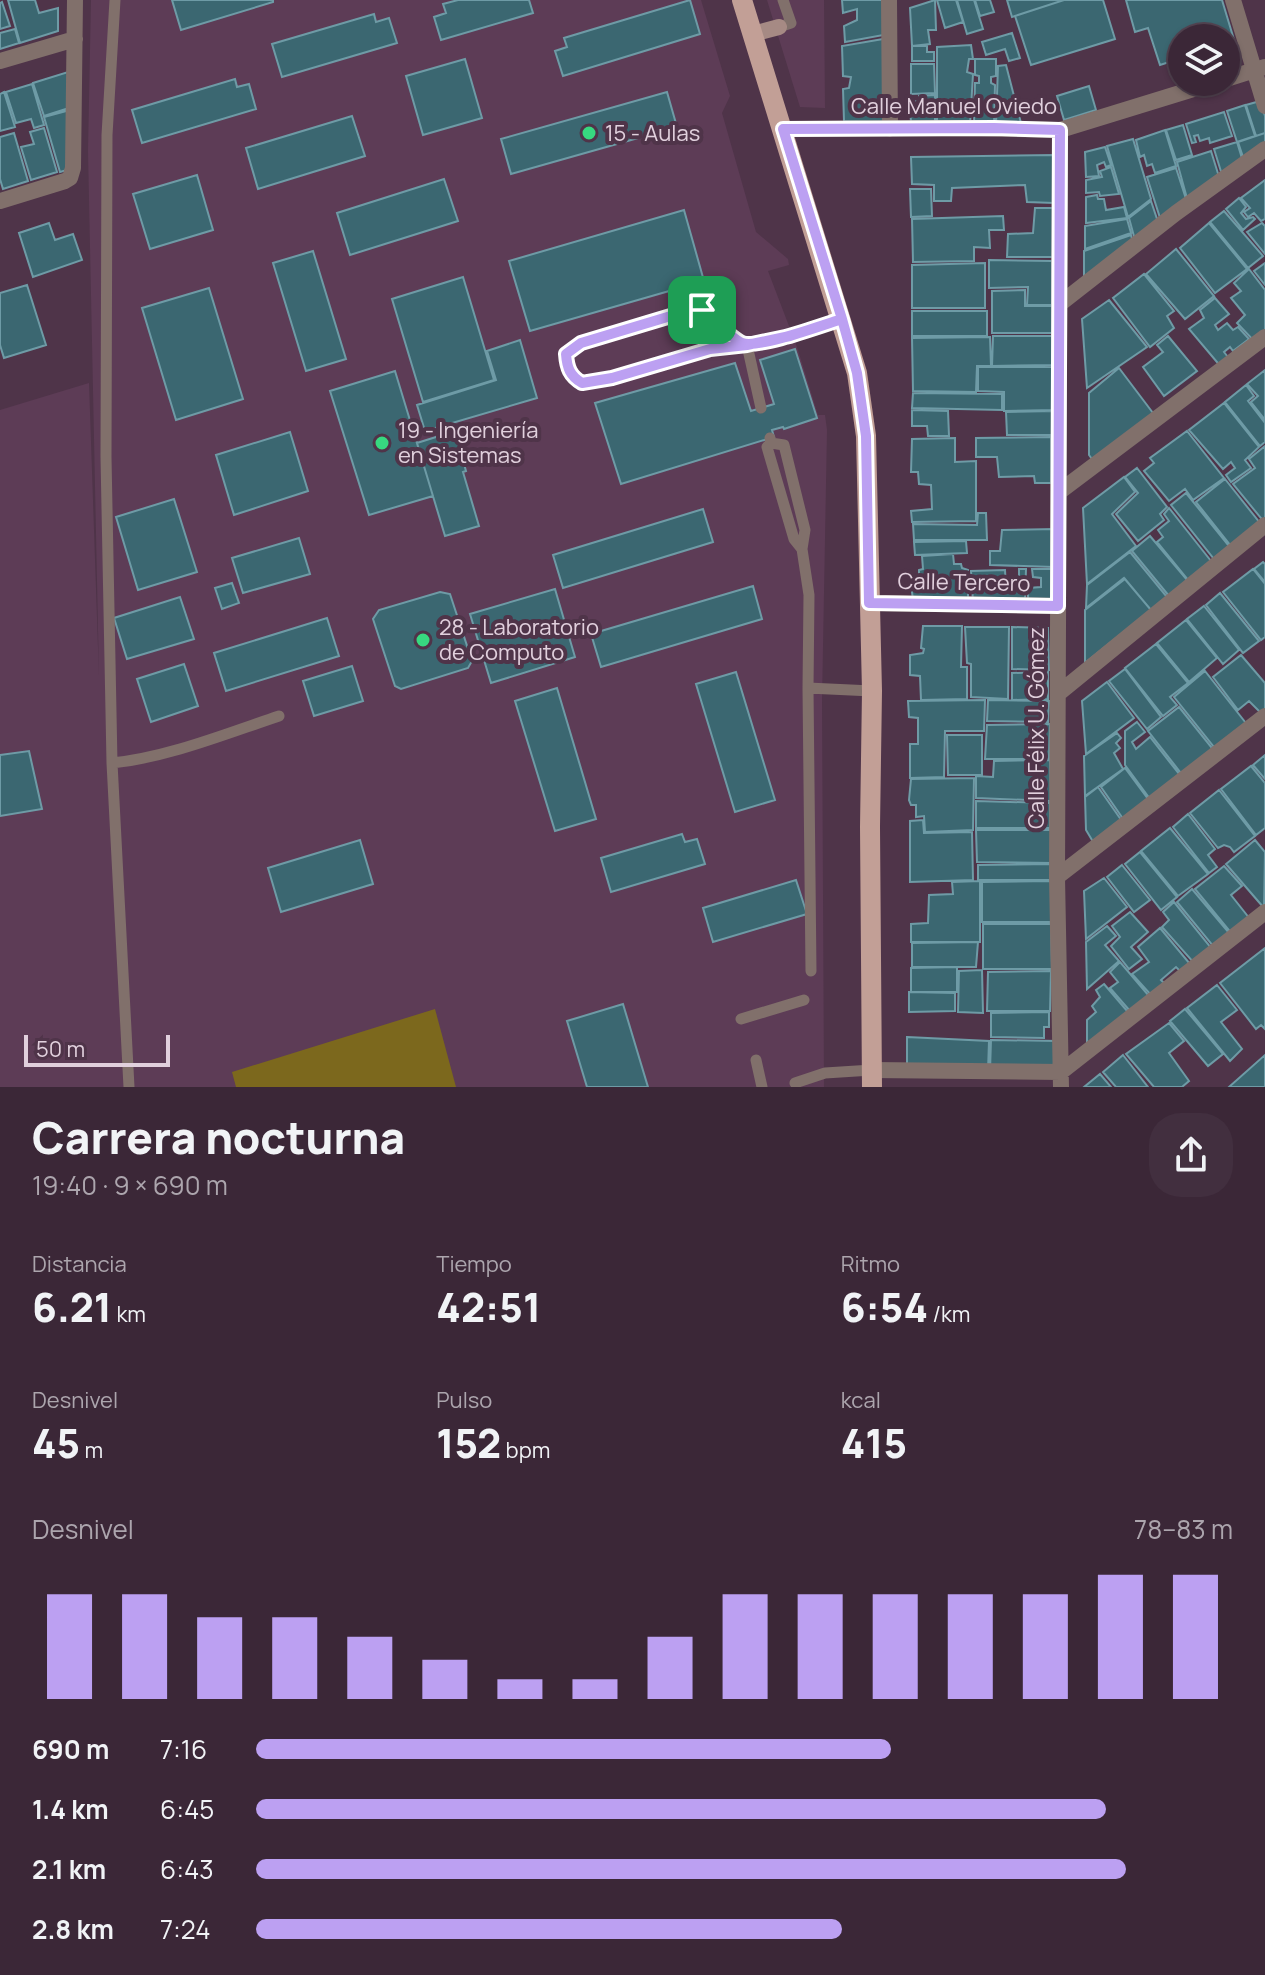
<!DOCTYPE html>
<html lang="es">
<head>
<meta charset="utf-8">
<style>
  body { margin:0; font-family:Manrope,sans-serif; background:#422f3f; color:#f1f3f6; height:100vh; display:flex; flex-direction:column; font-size:30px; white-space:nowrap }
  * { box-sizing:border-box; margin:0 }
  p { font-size:26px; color:#aca5ad }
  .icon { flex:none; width:44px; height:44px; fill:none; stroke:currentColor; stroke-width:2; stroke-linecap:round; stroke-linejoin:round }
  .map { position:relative; height:1087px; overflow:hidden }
  .panel { display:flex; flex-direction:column; background:#3b2737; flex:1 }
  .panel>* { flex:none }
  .tools { position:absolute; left:1168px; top:24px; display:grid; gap:16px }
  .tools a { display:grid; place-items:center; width:72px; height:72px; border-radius:50%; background:#3b2737; box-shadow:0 2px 6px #0004,0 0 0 2px #544452; font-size:40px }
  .scale { position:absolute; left:24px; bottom:20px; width:146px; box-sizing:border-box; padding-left:8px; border:4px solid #e1d0dd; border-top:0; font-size:22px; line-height:28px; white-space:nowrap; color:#e1d0dd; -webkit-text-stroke:6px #4f3449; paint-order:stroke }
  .pin { position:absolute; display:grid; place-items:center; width:68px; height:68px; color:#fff; margin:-34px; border-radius:16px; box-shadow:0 4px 12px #0006 }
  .round { display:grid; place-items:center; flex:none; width:84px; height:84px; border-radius:32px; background:#422f3f }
  .overview { display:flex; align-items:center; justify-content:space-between; height:136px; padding:0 32px }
  h1 { font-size:44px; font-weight:800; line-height:60px }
  .figures { display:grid; grid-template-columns:repeat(3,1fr); gap:12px; height:136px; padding:8px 32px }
  .figures div { display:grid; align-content:center }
  .figures b { font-size:40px; font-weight:800 }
  .figures small { font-size:22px; font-weight:400 }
  .figures p { font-size:22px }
  .chart { height:224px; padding:16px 32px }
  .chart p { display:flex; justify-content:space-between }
  .chart svg { width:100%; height:144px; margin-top:8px; stroke:#bca0f2; stroke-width:6 }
  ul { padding:0 32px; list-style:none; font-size:26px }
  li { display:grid; grid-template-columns:128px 96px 1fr; align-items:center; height:60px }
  li i { height:20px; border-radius:10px; background:#bca0f2 }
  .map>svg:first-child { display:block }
  .built { fill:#5d3c56 }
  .green { fill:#7c681d }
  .building { fill:#3b6771; stroke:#6e9ba6; stroke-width:2 }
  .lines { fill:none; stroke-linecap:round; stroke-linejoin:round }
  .lane { stroke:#81706b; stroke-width:11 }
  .street { stroke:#81706b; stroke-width:16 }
  .secondary { stroke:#a68a84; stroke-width:16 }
  .primary { stroke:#c29f96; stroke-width:20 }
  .route-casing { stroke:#fff; stroke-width:16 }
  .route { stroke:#bca0f2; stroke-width:10 }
  .poi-dot { fill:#37d880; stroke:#4f3449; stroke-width:3 }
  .labels { text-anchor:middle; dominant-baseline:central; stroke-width:8; stroke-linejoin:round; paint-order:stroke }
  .street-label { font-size:22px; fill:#e1d0dd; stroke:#4f3449 }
  .poi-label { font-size:22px; fill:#e1d0dd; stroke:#4f3449; text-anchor:start }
</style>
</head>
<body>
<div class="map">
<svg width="1265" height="1087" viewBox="0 0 1265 1087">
  <rect width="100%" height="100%" fill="#4f3449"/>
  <path class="built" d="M91 0H701L730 96 722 113 756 232 788 259 789 265 768 271 797 347 818 415H825L827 430 822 701 824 1087H0V410L89 383 99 677 88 151Z
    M767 0H824L825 108 800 107Z"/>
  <path class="green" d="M435 1009 456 1087H236L232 1072Z"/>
  <path class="building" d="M8 0H35L39 13 58 8V31L20 43Z
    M172 0H273V2L181 30Z
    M458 0H529L533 13 441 40 434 17 446 13 443 4Z
    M690 0 700 34 563 76 555 51 567 47 564 38Z
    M842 0H888L889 34 845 42 844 26 857 20V9L843 13Z
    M935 0 936 30H928L930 44 912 46 910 8Z
    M937 0H956L963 22 945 28Z
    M957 0H974L983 29 967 34Z
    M975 0H990L994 12 980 16Z
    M1007 0H1064L1012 17Z
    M1064 0H1103L1115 39 1031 65 1015 16Z
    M1126 0H1222L1235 43 1226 45V38H1182V58L1160 65 1148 28 1135 32Z
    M2 2 10 26 0 29V3Z
    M374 14 376 22 389 18 397 43 282 77 272 44Z
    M15 29 19 43 0 49V33Z
    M1012 33 1020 58 1009 61 1005 49 986 55 982 42Z
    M889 38V122L844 121 843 89 849 88 851 77 843 76 842 46Z
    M971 45 973 59H969L967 72 973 74 970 125 937 123V47Z
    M912 46H927V52H934V61H912Z
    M465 59 482 118 423 135 406 76Z
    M975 59H996V76L991 77V83L995 85 994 126 974 125 975 83H979V76L975 75Z
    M911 64H934L935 93 911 94Z
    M1006 65 1021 123 996 125 998 66Z
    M68 72 69 108 44 116 33 83Z
    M235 79 237 87 249 84 256 109 142 143 132 110Z
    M32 84 44 125 34 128 31 119 16 123 6 92Z
    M1089 86 1096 110 1064 120 1057 96Z
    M4 92 15 127 0 131V94Z
    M667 92 677 127 511 174 501 139Z
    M935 95V123L911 122 910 107 914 101 919 102V96Z
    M1260 101 1265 116V133L1256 136 1246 105Z
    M1245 105 1255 136 1237 142 1227 111Z
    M70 110 67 170 60 172 44 117Z
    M1224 112 1232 136 1210 143 1209 138 1200 141 1198 135 1194 136 1196 142 1192 143 1186 124Z
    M352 116 365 156 258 189 246 148Z
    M1183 125 1192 155 1176 160 1166 130Z
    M44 128 57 172 31 180 21 147 34 144 30 132Z
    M1165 130 1176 166 1155 173 1152 164 1147 166 1144 155 1140 157 1136 140Z
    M14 133 28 181 3 189 0 179V137Z
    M1265 133V148L1245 163 1238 142Z
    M1133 139 1151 199 1128 217 1107 146Z
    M1237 142 1244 165 1223 178 1214 149Z
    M1105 147 1111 165 1106 167 1104 162 1097 165 1099 176 1086 177 1085 152Z
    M1211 151 1220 180 1188 202 1177 162Z
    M1054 155V203L1027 202 1025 185 952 188 951 201H934V185L912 184 911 157Z
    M1111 167 1119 194 1100 196 1099 192 1086 193V180L1102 177 1100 171Z
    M1176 168 1187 202 1161 221 1147 177Z
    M197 175 213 230 150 249 133 194Z
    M444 179 458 221 350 255 337 213Z
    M1265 180V219L1261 221 1254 213 1248 217 1244 212 1250 208 1241 198Z
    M910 189H931L932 216 911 217Z
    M1097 195 1098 199H1104L1106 210 1124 207 1127 218 1086 223V197Z
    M1239 198 1246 207 1241 213 1246 219 1253 217 1255 219 1243 230 1226 209Z
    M1151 201 1158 222 1135 240 1129 218Z
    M1035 208H1054L1053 257H1007L1008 234 1033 233Z
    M684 210 704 281 530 331 509 261Z
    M1224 211 1263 256 1248 268 1210 222Z
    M1003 216 1004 230H989L990 248 974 247V261L913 262 912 219Z
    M1127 219 1131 233 1085 249V226Z
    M49 223 55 240 73 234 82 260 33 277 19 233Z
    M1209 223 1247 269 1215 293 1180 248Z
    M1262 223 1265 226V254L1247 232Z
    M1131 235 1133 242 1084 282V251Z
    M1176 249 1214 296 1185 319 1146 274Z
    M313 251 346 359 306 371 273 263Z
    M989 260 1052 261V305H1027L1028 287 989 288Z
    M985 263V308H912V265Z
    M1265 263V285L1254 271Z
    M1249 269 1265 290V334L1255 342 1237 323 1245 315 1231 298 1241 291 1234 283Z
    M1144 274 1174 311 1167 316 1174 328 1150 347 1113 298Z
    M463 277 494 380 423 402 392 299Z
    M27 285 46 345 4 358 0 345V293Z
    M209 288 243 399 176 420 142 308Z
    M1025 290V306H1057L1058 333H992V291Z
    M1215 298 1229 314 1215 325 1218 330 1227 323 1233 330 1238 327 1249 339 1233 351 1230 347 1224 352 1231 361 1222 368 1189 329 1204 318 1200 310Z
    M1109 300 1147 347 1087 388 1082 319Z
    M912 311H987V336H912Z
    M993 336H1057L1056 365 992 366Z
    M1168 336 1197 371 1164 396 1143 367 1163 352 1157 345Z
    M990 337 991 366H977L976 392 913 391 912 338Z
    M520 340 537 398 425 431 417 405 496 380 487 351Z
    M795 349 817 418 784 429 783 427 772 430 774 437 621 484 595 403 735 363 751 411 774 404 760 360Z
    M978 367H1055V410L1004 411V392L978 391Z
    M1119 368 1156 417 1095 463 1089 455V393Z
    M1265 370V420L1251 402 1258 396 1247 384Z
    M395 371 433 496 369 515 330 391Z
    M1246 385 1254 396 1248 401 1265 423V442L1260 446 1225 402Z
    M913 393 1002 394V410L912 408Z
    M1224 403 1259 447 1245 460 1251 468 1231 482 1226 475 1235 468 1231 462 1223 469 1189 430Z
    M912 410 948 411 949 436H928L927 426H912Z
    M1055 411 1053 435H1007L1006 412Z
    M455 431 466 471 463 472 479 526 445 536 417 443Z
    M1187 431 1224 478 1193 500 1185 489 1169 501 1144 471 1154 463 1150 458Z
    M290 432 308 491 234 515 216 455Z
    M1051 437V483H1035L1034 476 999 477 997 457H976V438Z
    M955 438V462L976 461V521L912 522 911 511 932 509 931 485 919 484 918 472H911L912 439Z
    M1265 446V523L1233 484 1255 468 1249 459Z
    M1137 468 1167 507 1160 514 1164 520 1138 541 1116 514 1138 493 1125 477Z
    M1124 477 1135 492 1112 514 1136 546 1087 584 1083 508Z
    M1225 479 1260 523 1231 546 1196 502Z
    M1186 493 1229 546 1214 559 1171 505Z
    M174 499 197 572 138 590 116 517Z
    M1169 508 1211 561 1188 580 1157 542 1163 537 1158 530 1169 521 1164 514Z
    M703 509 713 542 563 588 553 555Z
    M978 513H986L987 540H914L913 524 977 525Z
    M1055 529 1054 567 990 565V551H1000L1002 530Z
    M1150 536 1188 581 1169 596 1132 551Z
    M299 538 310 574 243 593 232 558Z
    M966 541 967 553 915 555 914 542Z
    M1130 552 1167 597 1151 610 1124 578 1086 608 1087 585Z
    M953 554 954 564H961L962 568 968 570V602L913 600 911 584 919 583V570L923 569 922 556Z
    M1263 562 1265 564V582L1254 569Z
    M1019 569H1026L1025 602H973L971 571 1005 570 1006 588H1019Z
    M1032 569H1054V602H1028V588L1041 587V578L1033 577Z
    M1253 569 1265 584V637L1261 640 1223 592Z
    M1125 579 1151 610 1085 663V610Z
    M232 583 239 603 222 609 215 588Z
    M753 586 762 619 601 667 591 634Z
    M555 589 575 657 491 683 470 614Z
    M440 592 450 594 472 661 468 668 401 689 395 686 373 619 379 610Z
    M1220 593 1259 641 1243 653 1206 605Z
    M180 597 194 639 127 659 114 618Z
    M1204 606 1239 650 1223 664 1187 619Z
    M327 618 339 656 226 691 214 653Z
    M1186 620 1217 658 1189 682 1157 643Z
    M923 626H962L961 667H967V699L921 700 920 676 910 675V655L923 653 924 649 921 648Z
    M965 627H1009L1008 699 971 697V664L967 663Z
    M1012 627 1048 628 1049 670 1012 669Z
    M1156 644 1188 683 1170 697 1177 705 1163 716 1125 668Z
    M1241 655 1265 683V713L1263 715 1249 701 1238 710 1213 677Z
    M184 664 198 706 151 722 137 679Z
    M352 666 363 701 314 716 303 681Z
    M1125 669 1161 717 1147 729 1109 681Z
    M1205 671 1249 727 1218 752 1174 697Z
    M736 672 775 800 735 812 696 684Z
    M1048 672V699L1012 700V673Z
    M1107 682 1134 718 1086 754 1082 701Z
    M557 688 596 819 555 831 515 701Z
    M985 700 984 731H945L944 777 910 778V744H918V718L909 717 908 701Z
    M988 700 1049 701 1048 722 987 721Z
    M1179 707 1216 753 1184 777 1148 731Z
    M1137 722 1145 732 1132 742 1136 749 1150 737 1183 779 1153 803 1125 765V731Z
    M1050 724 1049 759H985L987 725Z
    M1117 733 1121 738 1116 743 1120 748 1114 753 1123 769 1085 796 1084 756Z
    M947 735H982V775H948Z
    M29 751 42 809 0 816V755Z
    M1265 755V779L1253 765Z
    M1050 760 1051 801 976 798V776L993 777 994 761Z
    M1251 766 1265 783V828L1256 835 1221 789Z
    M1125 768 1151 803 1126 823 1101 787Z
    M974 778 973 830 925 832 924 816 916 817V805H911L909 800 911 779Z
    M1098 787 1124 824 1095 845 1086 830 1085 797Z
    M1219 790 1255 836 1234 852 1230 847 1224 845 1218 848 1190 813Z
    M976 801 1050 803V828H976Z
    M1188 814 1215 849 1208 855 1217 867 1209 873 1173 827Z
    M923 820 924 833 972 832 973 880 910 882V821Z
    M1170 828 1208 874 1178 896 1141 851Z
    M976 830H1052V863L977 862Z
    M682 834 685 842 697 839 705 864 611 892 601 858Z
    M360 840 373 884 281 912 268 868Z
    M1255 840 1265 852 1264 908 1226 864Z
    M1140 852 1177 897 1161 910 1125 864Z
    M1052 864 1051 880H978V865Z
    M1122 865 1150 900 1134 912 1107 877Z
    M1224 866 1242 886 1231 895 1250 919 1232 934 1195 889Z
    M1104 878 1127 907 1086 939 1084 891Z
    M796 880 807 914 713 942 703 908Z
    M980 881V942H911V924L928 923 929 895 953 894 952 882Z
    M1051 881V922H982V882Z
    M1192 889 1230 934 1213 946 1177 902Z
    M1174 902 1212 949 1194 963 1162 927 1169 920 1163 912Z
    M1130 912 1148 932 1131 947 1142 959 1129 969 1111 946 1120 937 1112 926Z
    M983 924H1051L1052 969H983Z
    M1107 926 1116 936 1105 945 1119 961 1087 989 1086 942Z
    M1160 928 1190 964 1181 972 1176 967 1161 980 1165 984 1151 995 1132 974 1149 962 1138 947Z
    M978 942 976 967H912V943Z
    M1265 948V1029L1261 1025 1256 1029 1220 983Z
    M1120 962 1149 996 1130 1011 1110 988 1118 982 1110 972Z
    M957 967V992H911V968Z
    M982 970 983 1013 958 1012 959 971Z
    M1051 971 1050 1011H987L988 972Z
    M1104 984 1128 1012 1087 1044V1020L1096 1012 1092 1006 1100 997 1096 990Z
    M1217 985 1237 1010 1221 1022 1242 1049 1230 1061 1187 1008Z
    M909 992 955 993V1011L909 1012Z
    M623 1004 648 1087H587L567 1021Z
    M1185 1009 1223 1054 1208 1066 1170 1021Z
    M1049 1012V1027H1044V1038L991 1037V1013Z
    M1169 1023 1184 1041 1169 1053 1189 1081 1182 1087H1154L1126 1054Z
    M907 1037 989 1041 988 1071 907 1069Z
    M991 1040 1058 1041 1057 1071H990Z
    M1123 1055 1148 1087H1116L1103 1072Z
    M1265 1055V1087H1229Z
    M1100 1074 1111 1087H1084Z"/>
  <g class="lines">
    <path class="lane" d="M115 0 107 135 106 457 112 763 129 1087
      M779 27 791 23 783 0
      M694 309 702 310 734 338 747 345 710 349 612 378 582 383 574 378 567 367 566 354 581 343Z
      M761 408 747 345 790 336 842 319
      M770 438 771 443 767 447 794 539 802 549 809 595 808 688 872 691
      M771 443 784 445 805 530 802 549
      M808 688 811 971
      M112 763C169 757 225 734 279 716
      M741 1019 804 1000
      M756 1060 762 1087
      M795 1083 825 1073 872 1070"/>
    <path class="street" d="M889 0 890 129
      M1233 0 1265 106
      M0 61 75 39
      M1226 79 1265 67
      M783 129 969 128 1060 130 1216 82
      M1060 130 1057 877 1061 1087
      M0 201 65 181 70 178 73 168 75 0
      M1061 303 1176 213 1265 149
      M1059 492 1265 337
      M869 603 1058 606
      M1059 693 1265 525
      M1057 877 1265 716
      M872 1070 1061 1072 1265 912"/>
    <path class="secondary" d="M753 34 779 27"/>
    <path class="primary" d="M742 0 857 373 866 436 872 691 870 827 872 1087"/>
  </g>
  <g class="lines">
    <defs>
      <path id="route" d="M702 310 694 309 581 343 566 354C567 368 570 376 582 383L612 378 710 349 747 345 790 336 842 319 857 373 866 436 869 603 1058 606 1060 130 994 128 783 129 842 319C823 325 758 349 742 343 731 338 713 319 702 310"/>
    </defs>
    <use href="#route" class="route-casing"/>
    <use href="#route" class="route"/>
  </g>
  <g class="poi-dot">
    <circle cx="589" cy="133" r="8"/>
    <circle cx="382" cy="443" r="8"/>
    <circle cx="423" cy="640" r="8"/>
  </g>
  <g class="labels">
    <g class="street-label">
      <text x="954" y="106">Calle Manuel Oviedo</text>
      <text transform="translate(964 582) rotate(1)">Calle Tercero</text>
      <text transform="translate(1036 728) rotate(-90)">Calle Félix U. Gómez</text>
    </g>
    <g class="poi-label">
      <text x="605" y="133">15 - Aulas</text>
      <text x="398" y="430">19 - Ingeniería<tspan x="398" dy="25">en Sistemas</tspan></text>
      <text x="439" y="627">28 - Laboratorio<tspan x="439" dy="25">de Computo</tspan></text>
    </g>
  </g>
</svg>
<div class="tools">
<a><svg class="icon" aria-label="layers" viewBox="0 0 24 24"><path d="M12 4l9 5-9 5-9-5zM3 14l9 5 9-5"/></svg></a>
</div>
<div class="scale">50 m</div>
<div class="pin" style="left:702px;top:310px;background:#1e9e55"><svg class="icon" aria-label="arrive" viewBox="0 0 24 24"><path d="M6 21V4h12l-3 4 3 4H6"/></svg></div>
</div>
<section class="panel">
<div class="overview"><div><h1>Carrera nocturna</h1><p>19:40 · 9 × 690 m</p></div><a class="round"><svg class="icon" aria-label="share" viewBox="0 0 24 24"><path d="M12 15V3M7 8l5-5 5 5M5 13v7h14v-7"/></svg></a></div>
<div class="figures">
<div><p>Distancia</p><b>6.21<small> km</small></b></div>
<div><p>Tiempo</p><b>42:51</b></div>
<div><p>Ritmo</p><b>6:54<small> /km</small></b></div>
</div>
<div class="figures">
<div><p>Desnivel</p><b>45<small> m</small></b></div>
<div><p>Pulso</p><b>152<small> bpm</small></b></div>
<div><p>kcal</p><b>415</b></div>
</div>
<div class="chart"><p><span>Desnivel</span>78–83 m</p>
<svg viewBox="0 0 160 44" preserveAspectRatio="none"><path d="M5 44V12M15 44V12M25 44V19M35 44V19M45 44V25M55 44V32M65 44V38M75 44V38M85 44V25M95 44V12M105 44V12M115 44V12M125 44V12M135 44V12M145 44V6M155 44V6"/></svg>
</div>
<ul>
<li><b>690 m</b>7:16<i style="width:65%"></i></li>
<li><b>1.4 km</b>6:45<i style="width:87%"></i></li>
<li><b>2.1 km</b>6:43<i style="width:89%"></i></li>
<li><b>2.8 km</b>7:24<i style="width:60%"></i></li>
</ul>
</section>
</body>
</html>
